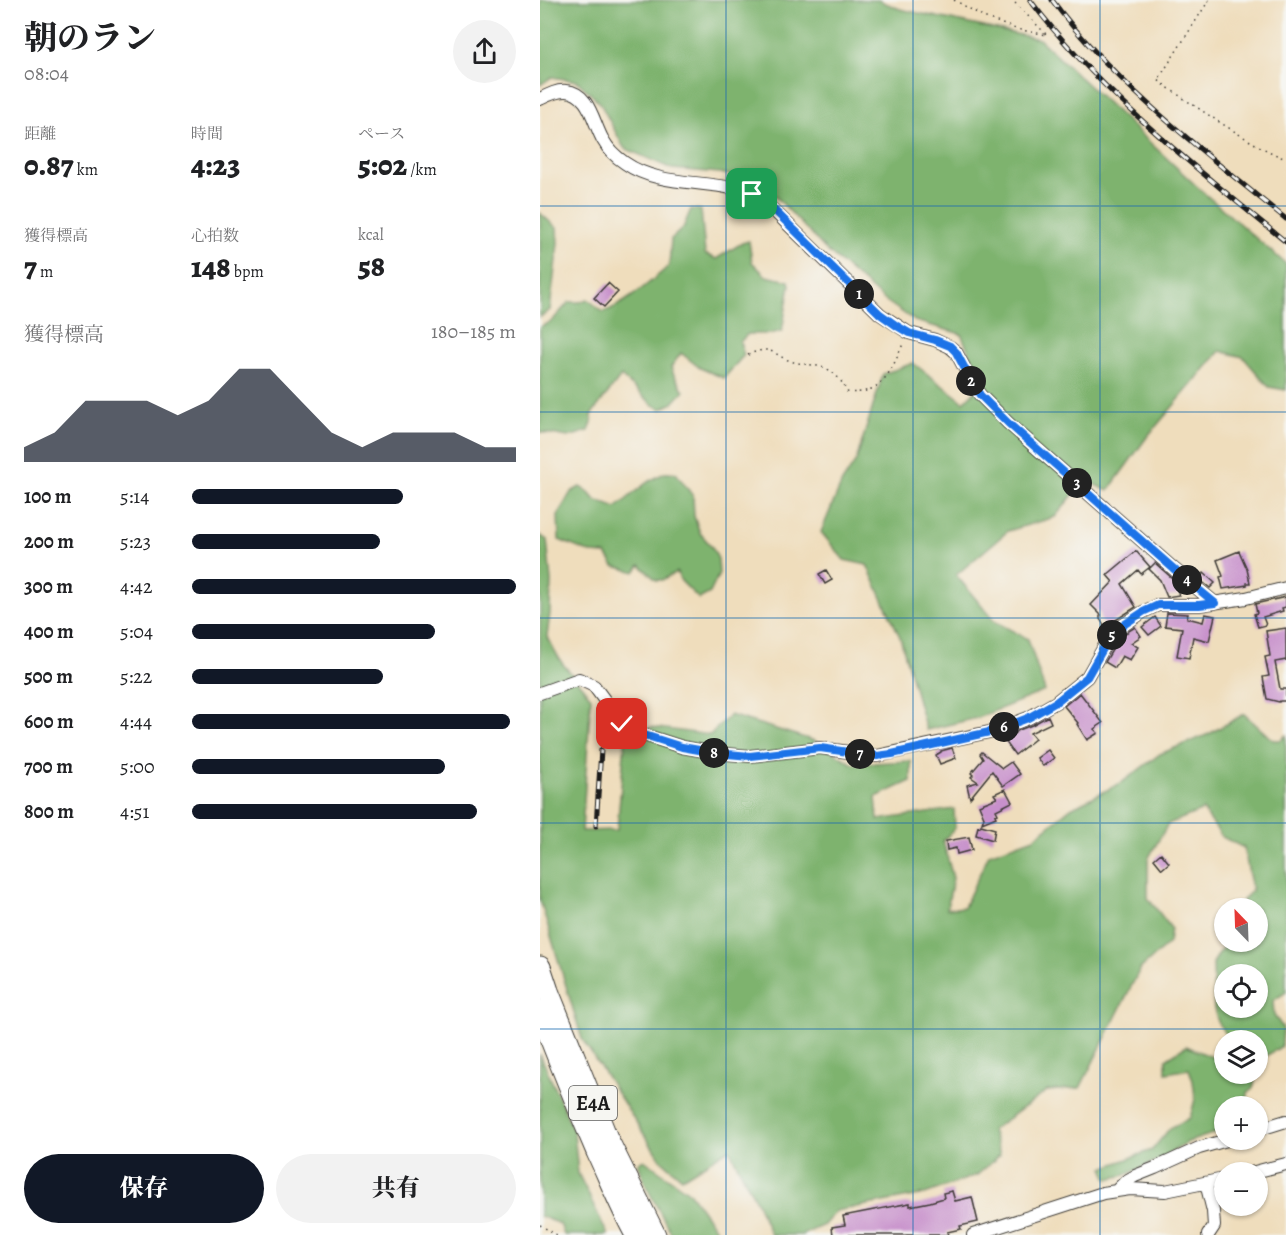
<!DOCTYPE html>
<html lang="ja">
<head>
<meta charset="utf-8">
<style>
  body { margin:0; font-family:Alegreya,"Noto Serif JP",serif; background:#f2f2f2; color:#202124; height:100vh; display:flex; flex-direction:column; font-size:22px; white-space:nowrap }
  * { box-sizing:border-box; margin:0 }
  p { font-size:20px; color:#757577 }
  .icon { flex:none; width:33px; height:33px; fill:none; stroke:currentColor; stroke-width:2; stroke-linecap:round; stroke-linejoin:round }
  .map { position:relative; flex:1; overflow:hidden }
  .drawer { display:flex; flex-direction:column; background:#fff; width:540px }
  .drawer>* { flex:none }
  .needle { width:39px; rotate:337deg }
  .fabs { position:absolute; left:674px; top:898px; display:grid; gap:12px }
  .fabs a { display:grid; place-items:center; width:54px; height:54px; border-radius:50%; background:#fff; box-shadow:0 2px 4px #0004; font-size:30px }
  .pin { position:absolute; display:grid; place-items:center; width:51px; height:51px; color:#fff; margin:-26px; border-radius:12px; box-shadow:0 3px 9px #0006 }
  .km { position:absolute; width:30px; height:30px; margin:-15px; border-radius:50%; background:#222; color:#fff; font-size:16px; line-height:30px; text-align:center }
  .round { display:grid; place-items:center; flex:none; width:63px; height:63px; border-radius:32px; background:#f2f2f2 }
  .headline { display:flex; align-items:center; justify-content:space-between; height:102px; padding:0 24px }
  h1 { font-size:33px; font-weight:800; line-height:45px }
  .metrics { display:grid; grid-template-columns:repeat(3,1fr); gap:9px; height:102px; padding:6px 24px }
  .metrics div { display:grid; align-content:center }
  .metrics b { font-size:30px; font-weight:800 }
  .metrics small { font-size:16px; font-weight:400 }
  .metrics p { font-size:16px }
  .chart { height:168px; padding:12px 24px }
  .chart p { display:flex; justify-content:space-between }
  .chart svg { width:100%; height:108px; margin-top:6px; fill:#111827; opacity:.7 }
  .primary-button { display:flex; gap:12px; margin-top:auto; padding:12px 24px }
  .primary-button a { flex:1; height:69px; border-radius:36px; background:#111827; color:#fff; font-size:24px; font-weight:800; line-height:69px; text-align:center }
  .primary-button a+a { background:#f2f2f2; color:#202124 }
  ul { padding:0 24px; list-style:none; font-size:20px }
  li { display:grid; grid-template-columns:96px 72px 1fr; align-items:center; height:45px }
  li i { height:15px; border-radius:8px; background:#111827 }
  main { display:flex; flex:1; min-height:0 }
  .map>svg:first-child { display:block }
  .forest { fill:#7eb36e; stroke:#4d6845; stroke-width:1.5; fill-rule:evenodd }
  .building { fill:#c790cb }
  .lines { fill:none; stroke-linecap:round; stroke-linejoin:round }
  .minor-casing { stroke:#3c3934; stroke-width:14 }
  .motorway-casing { stroke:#3c3934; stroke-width:23 }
  .path { stroke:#3c3934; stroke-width:1.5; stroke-dasharray:1.5 4.5; stroke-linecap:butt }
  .minor { stroke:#fff; stroke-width:12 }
  .motorway { stroke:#fff; stroke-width:21 }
  .rail-casing { stroke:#1c1c1c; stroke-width:5 }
  .rail { stroke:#f6f6f2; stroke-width:3; stroke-dasharray:9; stroke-linecap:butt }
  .route-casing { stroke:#fff; stroke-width:12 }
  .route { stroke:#1a73e8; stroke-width:8 }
  .grid { fill:none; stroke:#1f6fb2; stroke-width:1.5; stroke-opacity:0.55 }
  .labels { text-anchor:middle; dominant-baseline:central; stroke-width:4.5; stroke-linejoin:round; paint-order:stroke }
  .shield { fill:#f6f6f2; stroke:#5d5d5c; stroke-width:1.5 }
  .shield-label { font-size:20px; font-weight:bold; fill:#1c1c1c }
</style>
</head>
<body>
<main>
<section class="drawer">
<div class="headline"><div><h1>朝のラン</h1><p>08:04</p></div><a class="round"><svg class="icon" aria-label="share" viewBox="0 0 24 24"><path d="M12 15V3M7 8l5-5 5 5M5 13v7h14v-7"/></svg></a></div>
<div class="metrics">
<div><p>距離</p><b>0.87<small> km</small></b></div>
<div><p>時間</p><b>4:23</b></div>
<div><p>ペース</p><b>5:02<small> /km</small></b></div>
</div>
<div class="metrics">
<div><p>獲得標高</p><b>7<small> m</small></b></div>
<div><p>心拍数</p><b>148<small> bpm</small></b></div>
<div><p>kcal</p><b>58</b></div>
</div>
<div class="chart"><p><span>獲得標高</span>180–185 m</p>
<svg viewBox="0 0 160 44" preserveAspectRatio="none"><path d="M0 44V38L10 32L20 19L30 19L40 19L50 25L60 19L70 6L80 6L90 19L100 32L110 38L120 32L130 32L140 32L150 38L160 38V44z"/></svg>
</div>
<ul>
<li><b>100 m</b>5:14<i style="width:65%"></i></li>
<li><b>200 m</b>5:23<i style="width:58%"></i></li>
<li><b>300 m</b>4:42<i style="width:100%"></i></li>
<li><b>400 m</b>5:04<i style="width:75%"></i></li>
<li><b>500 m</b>5:22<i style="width:59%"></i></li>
<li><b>600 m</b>4:44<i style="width:98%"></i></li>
<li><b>700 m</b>5:00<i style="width:78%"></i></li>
<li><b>800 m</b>4:51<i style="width:88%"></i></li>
</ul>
<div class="primary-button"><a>保存</a><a>共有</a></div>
</section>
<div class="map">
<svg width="746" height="1235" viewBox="0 0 746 1235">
  <rect width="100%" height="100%" fill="#f6f6f2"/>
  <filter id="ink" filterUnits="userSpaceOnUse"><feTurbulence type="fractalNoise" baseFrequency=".0167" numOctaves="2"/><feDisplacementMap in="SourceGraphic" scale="12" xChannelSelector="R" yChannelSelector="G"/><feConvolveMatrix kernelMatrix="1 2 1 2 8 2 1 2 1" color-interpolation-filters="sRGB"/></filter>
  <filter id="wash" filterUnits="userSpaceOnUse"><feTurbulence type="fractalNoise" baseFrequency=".008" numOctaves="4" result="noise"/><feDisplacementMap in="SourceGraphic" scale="24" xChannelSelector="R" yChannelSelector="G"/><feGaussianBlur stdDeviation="1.35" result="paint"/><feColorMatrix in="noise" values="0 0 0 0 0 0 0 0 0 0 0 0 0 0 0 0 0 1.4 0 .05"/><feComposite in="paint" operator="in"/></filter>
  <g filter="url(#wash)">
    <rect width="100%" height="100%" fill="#efddbc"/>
    <path class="forest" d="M0 0H338L360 9 499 39 664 193 746 264V390L729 387 703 357 680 351 607 437 568 491 545 480 515 517 468 531 416 575 454 621 488 639 505 691 437 718 386 730 360 637 327 565 304 560 281 532 302 482 316 461 343 374 373 363 424 402 443 383 421 334 375 321 343 299 286 250 224 184 180 173 132 169 84 148 60 103 37 81 12 77 0 85Z
      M151 209 161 210 165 254 176 259 202 243 209 241 212 262 226 276 249 281 250 285 242 331 230 334H208L200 342 204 355 184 378 160 368 141 353 131 367 134 375 144 391 133 403 121 409 113 405 81 376 51 415 52 423 49 431 28 437 0 432V327L12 321 29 302H40L48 299 63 312C85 305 111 281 129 266L131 239 143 228Z
      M0 213 17 228 18 243 10 310 0 317Z
      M124 473H136L153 496 154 516 160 533 172 547 178 559 179 574 170 593 159 599 141 581 137 572 122 580H116L100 565 95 572 74 566 66 554 51 553 19 540 18 515 31 492 40 487 49 493 55 500 76 508 106 483Z
      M0 535 7 540 11 581 10 613 7 637 22 663 51 697 42 831 77 830 85 742 111 727 170 735 190 715 275 741 313 764 371 761V781L336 797 338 820 414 809 415 828 403 841 413 878 407 909 424 907 449 854 494 838 531 808 581 783 620 754 669 734 704 714 733 740H741L746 735V992L733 1001 734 1015 743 1028 742 1046 718 1061 717 1067V1041H690V1038L679 1025 674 1009 673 963 686 942H717V909H704L703 900 712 890 704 848 682 837 663 810 628 824 608 859V898L631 928 629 943 600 969 540 1088 507 1091 452 1130 460 1155 437 1175 385 1194 296 1211 284 1225 262 1235H231L217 1203 189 1149 142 1178 120 1159 42 1039 0 900ZM684 975H717V1008H684Z
      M646 1046 679 1060 684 1057V1074H716L713 1089 708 1092 707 1107H684V1130L648 1142 619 1160 585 1175 568 1179 563 1168 612 1150 630 1128 650 1118 655 1099 653 1081 649 1069 626 1073V1059Z
      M0 1054 34 1132 38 1173 68 1235H24L20 1224 0 1216Z
      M104 1160 150 1193 180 1235H132L106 1186 98 1163Z"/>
    <g id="blocks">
      <path class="building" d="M68 283 78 292 64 307 54 298Z
        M596 551 610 567 601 574 598 570 582 584 596 607 574 621 567 629 560 619V616L561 615 551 605 573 582 567 575Z
        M699 551 707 569 710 583H707V585L683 589 680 577 683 576 677 560Z
        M615 563 633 579 639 595 627 597 620 580 609 569Z
        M286 570 292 580 285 584 279 574Z
        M664 573 675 583 670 588 659 579Z
        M746 597V607L742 608 743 611 723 617 726 625 718 627 714 614 717 613 715 604Z
        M627 613 648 614 647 618 663 622 665 614 675 616 669 641 653 637 649 658 637 656 642 628 625 626Z
        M615 617 621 626 609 635 602 627Z
        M595 627 601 636 591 643 598 647 590 660 582 656 575 668 565 662 575 645 584 634Z
        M746 628V660L735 662 740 689H746V701H740L739 702 727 699 723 677 729 676 725 657 730 656 726 631Z
        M540 693 563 723 554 729 558 733 547 740 537 724 538 723 524 706Z
        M508 716 511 723 490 733 495 739 475 755 465 741 479 730 492 725Z
        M412 748 416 758 400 764 396 755 401 752V751Z
        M508 750 514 758 503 766 497 758Z
        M442 752 462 768 471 762 480 774 463 786 452 771 430 798 427 785 438 782 431 777 433 775 431 773 443 759 440 754Z
        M465 789 472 802 456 810 458 814 455 815 456 817 442 823 444 817 439 805 457 798 454 794Z
        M441 825 455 829 453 840 436 835 438 826 440 827Z
        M429 837 432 850 417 854 416 848 407 850 406 841Z
        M621 853 629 863 622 869 614 859Z
        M412 1191 415 1201 432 1197 438 1222 420 1226 421 1229 407 1232 408 1235H293L292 1227 305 1225 303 1216 370 1203V1206L390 1202 404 1198 403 1193Z"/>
    </g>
  </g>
  <g filter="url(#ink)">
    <use href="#blocks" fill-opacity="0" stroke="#3c3934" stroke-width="1.5"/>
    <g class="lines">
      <defs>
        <path id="minor" d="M0 99C8 95 17 90 26 91 50 93 53 123 63 140 68 149 76 157 85 163 125 191 182 176 222 199L340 314 369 333 395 340 410 347 416 352 433 384 440 395 468 423 635 570 675 603
          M0 693 39 679 54 686 82 724 98 733 142 747 176 753 210 756 280 748 337 756 454 731 488 718 516 702 547 677 568 640 579 628 603 612 618 605H659L706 598 746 588
          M717 1130 746 1121
          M711 1173 746 1164
          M666 1183 673 1211 674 1226 668 1235
          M577 1190 586 1181 595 1176 615 1168 659 1148 687 1140
          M433 1235 563 1193 590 1189 625 1191 684 1179"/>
        <path id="motorway" d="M0 967 8 991 67 1138 115 1235
          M0 1011C18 1059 37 1105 57 1152 70 1180 81 1208 96 1235"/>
      </defs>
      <use href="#minor" class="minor-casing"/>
      <use href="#motorway" class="motorway-casing"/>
      <path class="path" d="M414 0 446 18 476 29 507 35 472 0
        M669 0 618 80C637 95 657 107 676 120 699 134 721 149 746 159
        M208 355C214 352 220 350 226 350 234 351 240 357 248 360 262 366 276 363 289 370 298 376 303 383 307 392 342 396 351 371 363 344
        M0 1225 17 1235"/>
      <use href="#minor" class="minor"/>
      <use href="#motorway" class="motorway"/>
      <defs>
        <path id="rail" d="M490 0C561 94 656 168 746 242
          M512 0C573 83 666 154 746 219
          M56 826 61 750"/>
      </defs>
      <use href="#rail" class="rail-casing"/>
      <use href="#rail" class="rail"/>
    </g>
  </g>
  <g class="lines" filter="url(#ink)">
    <defs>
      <path id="route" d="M82 724 98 733 142 747 176 753 210 756 280 748 337 756 352 754 454 731 488 718 516 702 547 677 568 640 579 628 603 612 618 605H659L675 603 635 570 468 423 440 395 433 384 416 352 410 346 395 340 369 333 357 326 340 314 232 208 222 199 212 194"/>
    </defs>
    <use href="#route" class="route-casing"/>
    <use href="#route" class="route"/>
  </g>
  <path class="grid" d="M186 0V1235M373 0V1235M560 0V1235M0 206H746M0 412H746M0 618H746M0 823H746M0 1029H746"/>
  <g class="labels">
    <rect class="shield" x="29" y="1086" width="48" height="34" rx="4.5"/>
    <g class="shield-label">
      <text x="53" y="1103">E4A</text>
    </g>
  </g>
</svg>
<div class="fabs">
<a><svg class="needle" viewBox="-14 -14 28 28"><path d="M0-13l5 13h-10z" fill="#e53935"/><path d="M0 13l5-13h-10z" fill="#757577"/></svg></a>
<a><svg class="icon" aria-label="locate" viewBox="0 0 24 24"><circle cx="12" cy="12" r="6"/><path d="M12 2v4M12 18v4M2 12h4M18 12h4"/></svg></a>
<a><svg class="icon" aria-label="layers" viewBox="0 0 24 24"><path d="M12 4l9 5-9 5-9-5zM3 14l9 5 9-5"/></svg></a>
<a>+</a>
<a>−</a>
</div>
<div class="pin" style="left:212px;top:194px;background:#1e9e55"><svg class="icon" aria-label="arrive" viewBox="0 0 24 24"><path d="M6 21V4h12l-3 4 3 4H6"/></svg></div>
<div class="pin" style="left:82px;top:724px;background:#d93025"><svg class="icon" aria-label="check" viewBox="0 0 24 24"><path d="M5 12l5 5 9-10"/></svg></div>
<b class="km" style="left:319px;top:294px">1</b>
<b class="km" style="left:431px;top:381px">2</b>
<b class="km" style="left:537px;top:483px">3</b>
<b class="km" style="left:647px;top:580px">4</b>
<b class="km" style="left:572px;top:635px">5</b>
<b class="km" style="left:464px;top:727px">6</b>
<b class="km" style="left:320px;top:754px">7</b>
<b class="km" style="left:174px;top:753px">8</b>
</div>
</main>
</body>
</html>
